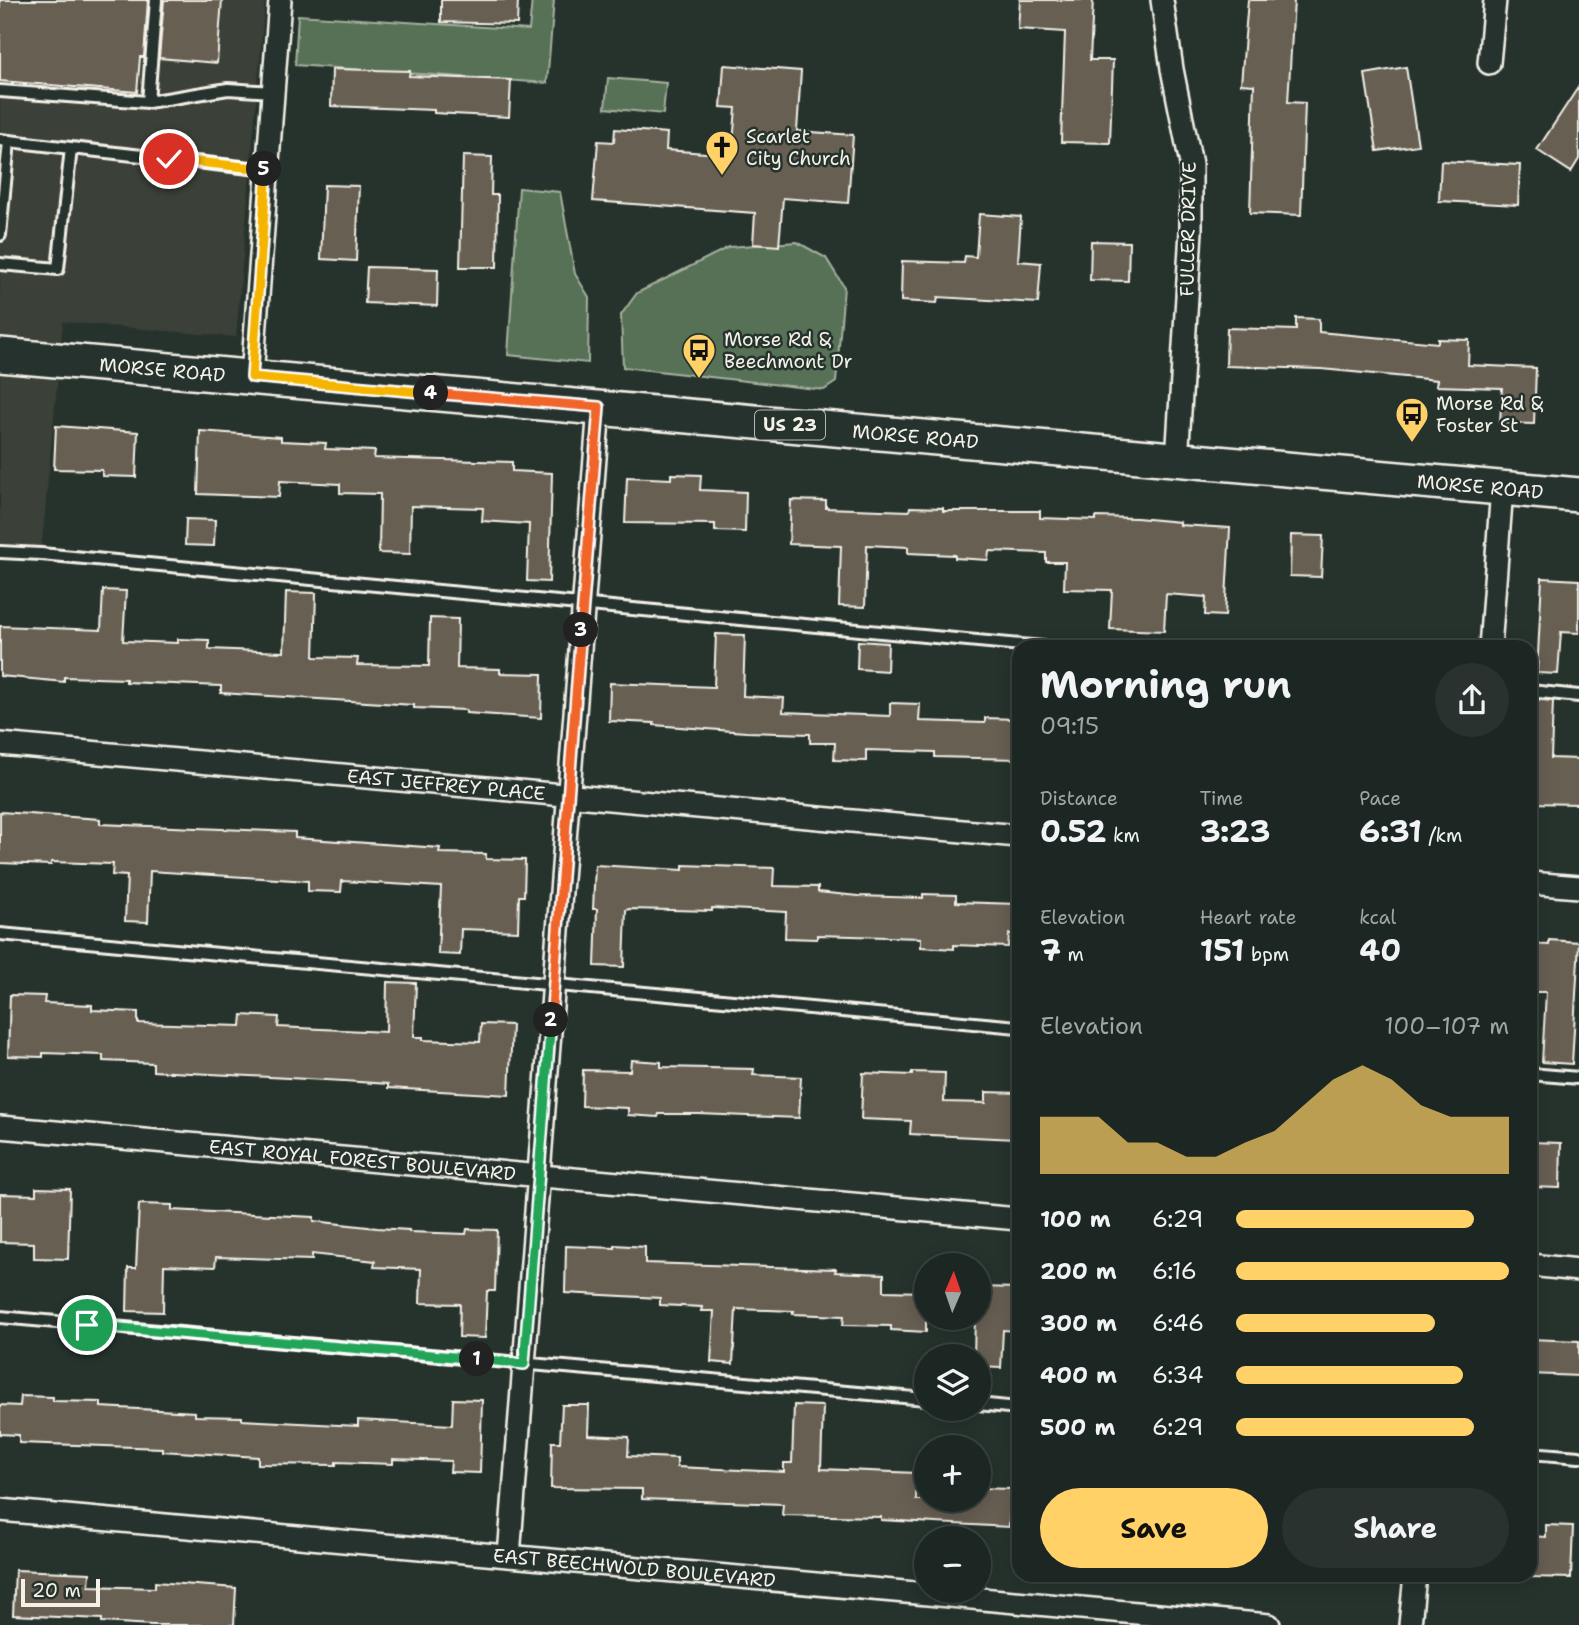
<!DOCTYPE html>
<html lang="en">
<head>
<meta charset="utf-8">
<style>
  body { margin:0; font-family:"Shantell Sans",sans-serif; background:#29322f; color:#f1f3f6; height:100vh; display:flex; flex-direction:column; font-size:26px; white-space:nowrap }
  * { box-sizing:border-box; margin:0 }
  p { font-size:23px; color:#a0a5a5 }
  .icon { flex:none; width:38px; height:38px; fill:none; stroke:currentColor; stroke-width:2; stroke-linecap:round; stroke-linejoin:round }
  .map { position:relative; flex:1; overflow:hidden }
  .drawer { position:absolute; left:1012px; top:640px; width:525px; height:942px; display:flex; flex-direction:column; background:#1c2622; border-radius:21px; box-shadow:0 4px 18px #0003,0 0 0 2px #3a4340 }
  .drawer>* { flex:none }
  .needle { width:46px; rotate:2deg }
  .controls { position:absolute; left:914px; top:1253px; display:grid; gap:14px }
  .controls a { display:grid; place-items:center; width:77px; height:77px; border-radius:50%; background:#1c2622; box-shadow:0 4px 18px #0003,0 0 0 2px #3a4340; font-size:35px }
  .scale { position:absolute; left:21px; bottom:18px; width:79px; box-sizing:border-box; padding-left:7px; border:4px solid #f4f1e8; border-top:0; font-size:19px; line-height:24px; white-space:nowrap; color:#f4f1e8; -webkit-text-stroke:5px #26332d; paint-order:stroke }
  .pin { position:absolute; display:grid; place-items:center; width:60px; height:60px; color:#fff; margin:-30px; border:4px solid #fff; border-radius:50%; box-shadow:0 2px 7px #0007 }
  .km { position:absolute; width:35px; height:35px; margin:-18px; border-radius:50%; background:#222; color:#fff; font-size:19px; line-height:35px; text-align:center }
  .round { display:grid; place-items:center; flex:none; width:74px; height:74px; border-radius:37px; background:#29322f }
  .overview { display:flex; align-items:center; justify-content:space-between; height:119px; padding:0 28px }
  h1 { font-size:38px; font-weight:700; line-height:52px }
  .stats { display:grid; grid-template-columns:repeat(3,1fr); gap:10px; height:119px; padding:7px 28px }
  .stats div { display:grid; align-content:center }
  .stats b { font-size:30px; font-weight:700 }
  .stats small { font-size:19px; font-weight:400 }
  .stats p { font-size:19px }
  .chart { height:196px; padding:14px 28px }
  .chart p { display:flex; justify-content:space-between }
  .chart svg { width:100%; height:126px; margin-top:7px; fill:#ffd166; opacity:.7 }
  .button { display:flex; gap:14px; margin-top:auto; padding:14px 28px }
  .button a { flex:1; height:80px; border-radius:42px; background:#ffd166; color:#111; font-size:28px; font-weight:700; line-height:80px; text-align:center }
  .button a+a { background:#29322f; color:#f1f3f6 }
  ul { padding:0 28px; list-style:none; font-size:23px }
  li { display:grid; grid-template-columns:112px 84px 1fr; align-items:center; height:52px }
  li i { height:18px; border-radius:9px; background:#ffd166 }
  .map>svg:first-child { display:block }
  .built { fill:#3a4038 }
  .green { fill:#577156; stroke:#a6b19f; stroke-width:2 }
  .building { fill:#685e52; stroke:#f4f1e8; stroke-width:2 }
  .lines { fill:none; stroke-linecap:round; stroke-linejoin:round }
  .lane-casing { stroke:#f4f1e8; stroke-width:16 }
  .street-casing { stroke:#f4f1e8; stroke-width:26 }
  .primary-casing { stroke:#f4f1e8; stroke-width:38 }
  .lane { stroke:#26332d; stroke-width:10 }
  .street { stroke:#26332d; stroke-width:21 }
  .primary { stroke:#26332d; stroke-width:33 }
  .split-1-casing { stroke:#fff; stroke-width:14 }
  .split-2-casing { stroke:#fff; stroke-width:14 }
  .split-3-casing { stroke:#fff; stroke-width:14 }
  .split-4-casing { stroke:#fff; stroke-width:14 }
  .split-5-casing { stroke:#fff; stroke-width:14 }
  .split-6-casing { stroke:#fff; stroke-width:14 }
  .split-1 { stroke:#22a559; stroke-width:9 }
  .split-2 { stroke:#22a559; stroke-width:9 }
  .split-3 { stroke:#f0652b; stroke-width:9 }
  .split-4 { stroke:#f0652b; stroke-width:9 }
  .split-5 { stroke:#f5b400; stroke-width:9 }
  .split-6 { stroke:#f5b400; stroke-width:9 }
  .labels { text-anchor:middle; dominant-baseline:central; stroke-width:5; stroke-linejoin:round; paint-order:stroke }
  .shield { fill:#26332d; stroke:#b6b8b0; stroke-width:2 }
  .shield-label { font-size:18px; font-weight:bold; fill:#f4f1e8 }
  .poi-label { font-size:19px; fill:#f4f1e8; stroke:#26332d; text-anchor:start }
  .street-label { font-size:19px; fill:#f4f1e8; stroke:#26332d }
</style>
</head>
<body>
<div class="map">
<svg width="1579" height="1625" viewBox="0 0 1579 1625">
  <rect width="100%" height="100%" fill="#26332d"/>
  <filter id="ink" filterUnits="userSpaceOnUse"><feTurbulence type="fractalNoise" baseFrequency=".0143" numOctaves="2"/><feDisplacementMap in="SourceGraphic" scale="14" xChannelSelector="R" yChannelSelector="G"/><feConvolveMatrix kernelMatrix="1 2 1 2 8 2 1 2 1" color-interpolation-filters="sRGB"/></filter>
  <g filter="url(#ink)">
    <path class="built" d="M0 0H265L236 337 63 322 41 554 0 552Z"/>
    <path class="green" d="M532 0H554L547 83 295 65 298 15 529 30Z
      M608 78 666 83 663 114 605 108Z
      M519 188 560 192 575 274 589 297 588 363 508 355Z
      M797 242 826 258 844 287 836 382 824 390 623 367 621 315 637 293 729 247Z"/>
    <path class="building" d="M0 0H148L144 57H140L137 92 0 81Z
      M164 0H222L217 63 159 58Z
      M441 0H518L517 24 441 22Z
      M1020 0H1093L1090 60H1113L1110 143 1061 142 1065 32 1018 29Z
      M1248 0H1294L1288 102 1305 103 1301 215 1250 213 1254 85 1241 84Z
      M724 65 801 71 797 131 853 135 848 203 783 198 779 246 753 244 755 213 593 201 598 141 614 142 615 129 667 133 666 150 732 155 736 108 721 107Z
      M1406 67 1418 145 1377 151 1365 74Z
      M332 69 410 71 409 76 511 80 509 117 434 113V110L331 106Z
      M1579 86V159L1571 172 1537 150Z
      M463 156 492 157 491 195H498L497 267H460Z
      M1441 161 1520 165 1518 205 1439 201Z
      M324 185 359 186 356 261 321 259Z
      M979 214 1021 217 1018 261 1041 263 1038 303 938 297 937 303 901 301 902 261 964 263 965 256 976 257Z
      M1091 241 1129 242 1128 281 1090 280Z
      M367 267 438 269 437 306 365 303Z
      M1296 318 1319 319V332L1438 343V339L1469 340 1468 365 1536 368 1534 424 1500 423 1502 388 1436 386 1437 380 1321 369 1226 366 1227 328 1296 330Z
      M56 426 138 432 136 477 102 476V470L54 469Z
      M200 431 281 437V441L326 443 325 449 375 451 374 458 512 462V471L552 473 549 582 527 581 529 524 482 521 483 508 411 506 410 554 379 553 380 494 340 493V484L280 481 279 497 198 494Z
      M671 474 701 475 700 490 746 492 745 532 715 531V524L625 523 627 477 671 479Z
      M791 500 826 501V508L909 511 910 507 943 508V511H1040V518L1096 520V517L1137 518 1180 522V525L1230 528 1225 616 1205 615 1206 597 1166 594 1164 631 1110 629 1112 590 1064 589 1065 562H1046V553L989 551 988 560 955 558V555L908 553V547L867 545 865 607 839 606 841 546 789 544Z
      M186 519 215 520 214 546 185 545Z
      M1291 535 1323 536 1321 577 1290 576Z
      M1542 578 1579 580V633L1561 632 1558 674 1537 673Z
      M103 590 126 591 123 641 178 643V639L209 640V649L284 652 286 592 316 593 314 657 358 658 357 665 429 666 430 618 458 619 457 668 500 669V673L542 674 541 718 466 713V710L414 708V705L221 693V686L126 682V679L64 677V682L0 676V626L101 630Z
      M716 634 745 635 743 696 784 698 783 712 890 716V703L920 704 919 721 985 723V718L1018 719V759L935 757V752L866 750V761L834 760 835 743H810V734L746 732 654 725V723L609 721 610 683 714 687Z
      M858 641 888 643 887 671 857 669Z
      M1530 699 1553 701 1551 758 1579 759V804L1530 803Z
      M0 812 100 819V824L295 832V838L440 848 439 853 486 854V859L525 860 524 896H519L518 931 461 929 460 955 438 954 441 887 342 881 341 892 308 891V881L150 871 148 922 125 921 127 876 112 875 113 864 51 862V865L0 863Z
      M595 865 683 870V865L774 868 773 886 818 887V892L858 896 923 898V894L956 895V902L1018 904V935L1009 934 1008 947 954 945V949L921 947V938L817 935V939L785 938 786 912 712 908V911L629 909 626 910 624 967 595 966 597 909H593Z
      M1549 940 1579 942 1572 1064 1542 1062 1546 992H1530V944L1549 945Z
      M387 982 416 983 414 1037H423V1040L480 1042 481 1024 512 1025 509 1095 388 1088V1084L344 1081 153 1071V1063L103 1061V1055L43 1053V1057L8 1056 10 995 45 996 44 1003 92 1005V1010L138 1012V1023L241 1026 242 1015 279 1017 278 1027 386 1032Z
      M631 1060 661 1062V1067L754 1069 753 1075 801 1077 799 1118 699 1114H659L658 1117 628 1115V1108L582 1106 583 1070 630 1071Z
      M912 1072 945 1073 944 1102 986 1103V1092L1018 1093 1016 1139 910 1134 911 1121 861 1119 863 1073 912 1075Z
      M1530 1142 1561 1143 1560 1188 1530 1187Z
      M36 1188 70 1189 68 1259 34 1258V1243L0 1242V1194L36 1195Z
      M139 1204 172 1205V1210L314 1217V1221L377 1228 409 1230V1232L466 1234 467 1229 497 1230 495 1291H487L485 1338 459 1337 460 1304 420 1303 421 1269 374 1267 375 1261 312 1254V1260L216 1257 215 1267 164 1265 163 1312 127 1311 128 1268H136Z
      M615 1245 645 1247V1263L836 1269 835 1272 884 1274V1291L926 1292V1332L891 1330V1326L843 1325 844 1316 793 1314 794 1311 736 1309 733 1364 711 1362 714 1311H701L702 1307 660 1305V1298L565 1293 566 1246 615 1248Z
      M978 1287 1018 1288V1331L1003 1330 1001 1368 978 1367V1356H974L975 1318H978Z
      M1530 1339 1579 1341V1376L1530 1374Z
      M21 1396 53 1397V1401L101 1402V1407L195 1412V1416L242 1417V1420L358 1426V1420L452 1425 453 1399 482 1400 480 1473 450 1472 451 1461 393 1459V1464L336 1462V1465L258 1464V1457L162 1451V1448L19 1443V1435L0 1434V1405L20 1406Z
      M562 1405H589L588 1435 629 1437 628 1456 677 1458V1467L784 1472V1463H792L794 1405 823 1406 821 1469 917 1473 916 1500H978V1488L1011 1489 1009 1527 881 1520V1517L782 1515 783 1504 642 1499V1489L551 1488 552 1442H560Z
      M1546 1525 1573 1526 1571 1578 1530 1577V1536L1546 1537Z
      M15 1570 90 1573 89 1586 155 1588V1582L236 1588 234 1625H153L102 1622V1619L13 1615Z"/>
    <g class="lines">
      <defs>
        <path id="lane" d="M0 91 148 102 228 89 273 92
          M148 102 156 0
          M0 140 9 141 0 235
          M9 141 267 170
          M0 264 58 269 71 148
          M0 552 41 554 1053 648
          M1530 691 1579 696
          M0 934 1018 1027
          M1530 1074 1579 1078
          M0 1317 926 1399
          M978 1404 1018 1408
          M1530 1453 1579 1457"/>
        <g id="street">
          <path d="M1162 0 1172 69 1191 164V231L1177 461"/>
          <path d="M1489 63 1495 0"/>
          <path d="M252 377 280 0"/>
          <path d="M1490 648 1502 488"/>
          <path id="s1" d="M0 744 1018 836"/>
          <path d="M1530 883 1579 887"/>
          <path id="s2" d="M0 1127 1018 1219"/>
          <path d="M1530 1265 1579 1270"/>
          <path id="s3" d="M0 1510 1269 1625"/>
          <path d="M509 1556 599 407"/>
          <path d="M1410 1625 1415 1575"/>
        </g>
        <g id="primary">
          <path id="s4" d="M0 355 1579 495"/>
        </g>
      </defs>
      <use href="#lane" class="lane-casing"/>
      <use href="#street" class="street-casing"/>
      <use href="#primary" class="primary-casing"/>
      <use href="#lane" class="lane"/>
      <use href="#street" class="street"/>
      <use href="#primary" class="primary"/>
    </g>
  </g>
  <g class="lines" filter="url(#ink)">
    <defs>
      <path id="split-1" d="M87 1325 477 1359"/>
      <path id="split-2" d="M477 1359 524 1364 551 1020"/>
      <path id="split-3" d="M551 1020 581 630"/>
      <path id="split-4" d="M431 393 599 407 581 630"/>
      <path id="split-5" d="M264 169 267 170 252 377 431 393"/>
      <path id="split-6" d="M169 159 264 169"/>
    </defs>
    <use href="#split-1" class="split-1-casing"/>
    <use href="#split-2" class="split-2-casing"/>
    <use href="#split-3" class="split-3-casing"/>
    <use href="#split-4" class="split-4-casing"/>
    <use href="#split-5" class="split-5-casing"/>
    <use href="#split-6" class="split-6-casing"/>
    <use href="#split-1" class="split-1"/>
    <use href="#split-2" class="split-2"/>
    <use href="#split-3" class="split-3"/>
    <use href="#split-4" class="split-4"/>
    <use href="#split-5" class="split-5"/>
    <use href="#split-6" class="split-6"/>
  </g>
  <defs>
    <symbol id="church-pin" viewBox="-11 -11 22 30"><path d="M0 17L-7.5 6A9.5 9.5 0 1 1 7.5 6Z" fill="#ffd166" stroke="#26332d"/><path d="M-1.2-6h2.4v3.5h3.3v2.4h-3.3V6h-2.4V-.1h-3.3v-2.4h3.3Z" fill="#111"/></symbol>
    <symbol id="bus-pin" viewBox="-11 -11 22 30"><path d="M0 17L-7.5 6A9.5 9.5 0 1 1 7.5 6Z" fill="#ffd166" stroke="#26332d"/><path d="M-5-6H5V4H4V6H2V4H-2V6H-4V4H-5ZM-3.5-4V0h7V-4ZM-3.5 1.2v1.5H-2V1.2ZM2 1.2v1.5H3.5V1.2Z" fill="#111"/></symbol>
  </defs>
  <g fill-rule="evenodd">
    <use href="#church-pin" x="703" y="128" width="38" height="52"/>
    <use href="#bus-pin" x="680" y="331" width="38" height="52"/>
    <use href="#bus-pin" x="1393" y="395" width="38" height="52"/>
  </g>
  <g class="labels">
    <rect class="shield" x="755" y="410.5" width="70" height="29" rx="5"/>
    <g class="shield-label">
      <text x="790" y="425">US 23</text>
    </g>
    <g class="poi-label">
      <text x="746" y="136">Scarlet<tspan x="746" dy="22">City Church</tspan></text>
      <text x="724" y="339">Morse Rd &amp;<tspan x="724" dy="22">Beechmont Dr</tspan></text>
      <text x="1436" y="403">Morse Rd &amp;<tspan x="1436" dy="22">Foster St</tspan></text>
    </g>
    <g class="street-label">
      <text transform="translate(1188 229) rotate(-89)">FULLER DRIVE</text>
      <text stroke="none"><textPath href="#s4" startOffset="163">MORSE ROAD</textPath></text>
      <text stroke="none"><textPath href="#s4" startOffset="919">MORSE ROAD</textPath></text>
      <text stroke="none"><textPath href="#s4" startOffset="1486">MORSE ROAD</textPath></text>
      <text stroke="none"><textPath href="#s1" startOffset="448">EAST JEFFREY PLACE</textPath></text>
      <text stroke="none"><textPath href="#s2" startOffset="364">EAST ROYAL FOREST BOULEVARD</textPath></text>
      <text stroke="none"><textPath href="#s3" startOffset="637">EAST BEECHWOLD BOULEVARD</textPath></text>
    </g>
  </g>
</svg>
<div class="controls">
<a><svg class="needle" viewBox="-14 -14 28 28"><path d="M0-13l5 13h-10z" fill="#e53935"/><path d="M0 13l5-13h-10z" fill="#a0a5a5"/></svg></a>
<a><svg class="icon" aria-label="layers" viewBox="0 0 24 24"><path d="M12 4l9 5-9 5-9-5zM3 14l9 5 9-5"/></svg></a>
<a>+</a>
<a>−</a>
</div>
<div class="scale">20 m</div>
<div class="pin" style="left:87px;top:1325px;background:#1e9e55"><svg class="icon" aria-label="arrive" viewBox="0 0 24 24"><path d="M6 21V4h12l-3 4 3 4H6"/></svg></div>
<div class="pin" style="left:169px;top:159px;background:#d93025"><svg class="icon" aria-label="check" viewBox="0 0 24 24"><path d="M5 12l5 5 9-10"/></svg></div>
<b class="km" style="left:477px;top:1359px">1</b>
<b class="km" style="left:551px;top:1020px">2</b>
<b class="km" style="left:581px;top:630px">3</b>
<b class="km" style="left:431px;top:393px">4</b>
<b class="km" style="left:264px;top:169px">5</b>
<section class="drawer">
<div class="overview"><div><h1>Morning run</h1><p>09:15</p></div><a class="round"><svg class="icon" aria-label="share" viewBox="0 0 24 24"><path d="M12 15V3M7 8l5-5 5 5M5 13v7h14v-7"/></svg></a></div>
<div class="stats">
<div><p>Distance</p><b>0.52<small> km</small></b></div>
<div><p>Time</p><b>3:23</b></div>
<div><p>Pace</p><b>6:31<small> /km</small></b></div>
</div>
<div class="stats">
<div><p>Elevation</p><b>7<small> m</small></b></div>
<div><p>Heart rate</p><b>151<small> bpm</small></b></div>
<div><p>kcal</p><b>40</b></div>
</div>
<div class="chart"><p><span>Elevation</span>100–107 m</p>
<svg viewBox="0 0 160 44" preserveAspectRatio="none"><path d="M0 44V24L10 24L20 24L30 33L40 33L50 38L60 38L70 33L80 29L90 20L100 11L110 6L120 11L130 20L140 24L150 24L160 24V44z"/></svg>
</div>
<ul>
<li><b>100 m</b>6:29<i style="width:87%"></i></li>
<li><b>200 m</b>6:16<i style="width:100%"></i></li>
<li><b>300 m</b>6:46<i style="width:73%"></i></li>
<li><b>400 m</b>6:34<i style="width:83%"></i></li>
<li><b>500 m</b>6:29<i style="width:87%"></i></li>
</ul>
<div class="button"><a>Save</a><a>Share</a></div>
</section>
</div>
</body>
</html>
